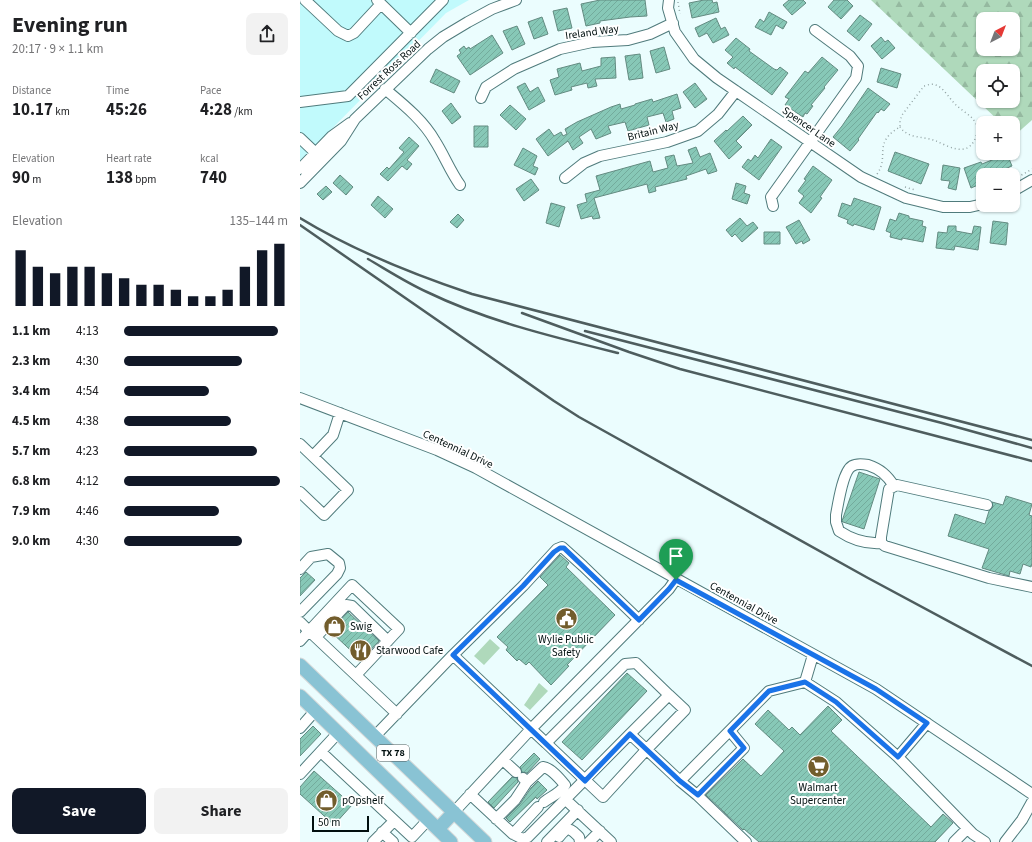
<!DOCTYPE html>
<html lang="en">
<head>
<meta charset="utf-8">
<style>
  body { margin:0; font-family:"Source Sans 3",sans-serif; background:#f2f2f2; color:#202124; height:100vh; display:flex; flex-direction:column; font-size:15px; white-space:nowrap }
  * { box-sizing:border-box; margin:0 }
  p { font-size:13px; color:#757577 }
  .icon { flex:none; width:22px; height:22px; fill:none; stroke:currentColor; stroke-width:2; stroke-linecap:round; stroke-linejoin:round }
  .map { position:relative; flex:1; overflow:hidden }
  .drawer { display:flex; flex-direction:column; background:#fff; width:300px }
  .drawer>* { flex:none }
  .needle { width:26px; rotate:42deg }
  .fabs { position:absolute; left:676px; top:12px; display:grid; gap:8px }
  .fabs a { display:grid; place-items:center; width:44px; height:44px; border-radius:8px; background:#fff; box-shadow:0 1px 3px #0004; font-size:20px }
  .scale { position:absolute; left:12px; bottom:10px; width:57px; box-sizing:border-box; padding-left:4px; border:2px solid #010f0f; border-top:0; font-size:11px; line-height:14px; white-space:nowrap; color:#010f0f; -webkit-text-stroke:3px #fff; paint-order:stroke }
  .pin { position:absolute; display:grid; place-items:center; width:34px; height:34px; color:#fff; margin:-41px -17px; border-radius:50% 50% 50% 0; rotate:-45deg; box-shadow:0 0 4px #0007 }
  .pin .icon { rotate:45deg }
  .round { display:grid; place-items:center; flex:none; width:42px; height:42px; border-radius:8px; background:#f2f2f2 }
  .overview { display:flex; align-items:center; justify-content:space-between; height:68px; padding:0 12px }
  h1 { font-size:22px; font-weight:700; line-height:30px }
  .metrics { display:grid; grid-template-columns:repeat(3,1fr); gap:6px; height:68px; padding:4px 12px }
  .metrics div { display:grid; align-content:center }
  .metrics b { font-size:17px; font-weight:700 }
  .metrics small { font-size:11px; font-weight:400 }
  .metrics p { font-size:11px }
  .chart { height:112px; padding:8px 12px }
  .chart p { display:flex; justify-content:space-between }
  .chart svg { width:100%; height:72px; margin-top:4px; stroke:#111827; stroke-width:6 }
  .cta { display:flex; gap:8px; margin-top:auto; padding:8px 12px }
  .cta a { flex:1; height:46px; border-radius:8px; background:#111827; color:#fff; font-size:16px; font-weight:700; line-height:46px; text-align:center }
  .cta a+a { background:#f2f2f2; color:#202124 }
  ul { padding:0 12px; list-style:none; font-size:13px }
  li { display:grid; grid-template-columns:64px 48px 1fr; align-items:center; height:30px }
  li i { height:10px; border-radius:5px; background:#111827 }
  main { display:flex; flex:1; min-height:0 }
  .map>svg:first-child { display:block }
  .built { fill:#c1fafc }
  .grass { fill:#afd9bb }
  .forest { fill:url(#forest-firs); fill-rule:evenodd }
  .building { fill:url(#building-hatch); stroke:#638b81 }
  .lines { fill:none; stroke-linecap:round; stroke-linejoin:round }
  .minor-casing { stroke:#507b7c; stroke-width:12 }
  .major-casing { stroke:#d6d9d9; stroke-width:15 }
  .path { stroke:#94a4a5; stroke-width:1.5; stroke-dasharray:1 3; stroke-linecap:butt }
  .minor { stroke:#fff; stroke-width:10 }
  .major { stroke:#89c3d4; stroke-width:13 }
  .rail { stroke:#4e5d5e; stroke-width:2.5 }
  .route-casing { stroke:#fff; stroke-width:8 }
  .route { stroke:#1a73e8; stroke-width:5 }
  .labels { text-anchor:middle; dominant-baseline:central; stroke-width:4; stroke-linejoin:round; paint-order:stroke }
  .shield { fill:#fff; stroke:#4d5757; stroke-width:1 }
  .shield-label { font-size:10px; font-weight:bold; fill:#010f0f }
  .street-label { font-size:11px; fill:#010f0f; stroke:#fff }
  .poi-label { font-size:11px; fill:#010f0f; stroke:#fff; text-anchor:start }
</style>
</head>
<body>
<main>
<section class="drawer">
<div class="overview"><div><h1>Evening run</h1><p>20:17 · 9 × 1.1 km</p></div><a class="round"><svg class="icon" aria-label="share" viewBox="0 0 24 24"><path d="M12 15V3M7 8l5-5 5 5M5 13v7h14v-7"/></svg></a></div>
<div class="metrics">
<div><p>Distance</p><b>10.17<small> km</small></b></div>
<div><p>Time</p><b>45:26</b></div>
<div><p>Pace</p><b>4:28<small> /km</small></b></div>
</div>
<div class="metrics">
<div><p>Elevation</p><b>90<small> m</small></b></div>
<div><p>Heart rate</p><b>138<small> bpm</small></b></div>
<div><p>kcal</p><b>740</b></div>
</div>
<div class="chart"><p><span>Elevation</span>135–144 m</p>
<svg viewBox="0 0 160 44" preserveAspectRatio="none"><path d="M5 44V10M15 44V20M25 44V24M35 44V20M45 44V20M55 44V24M65 44V27M75 44V31M85 44V31M95 44V34M105 44V38M115 44V38M125 44V34M135 44V20M145 44V10M155 44V6"/></svg>
</div>
<ul>
<li><b>1.1 km</b>4:13<i style="width:94%"></i></li>
<li><b>2.3 km</b>4:30<i style="width:72%"></i></li>
<li><b>3.4 km</b>4:54<i style="width:52%"></i></li>
<li><b>4.5 km</b>4:38<i style="width:65%"></i></li>
<li><b>5.7 km</b>4:23<i style="width:81%"></i></li>
<li><b>6.8 km</b>4:12<i style="width:95%"></i></li>
<li><b>7.9 km</b>4:46<i style="width:58%"></i></li>
<li><b>9.0 km</b>4:30<i style="width:72%"></i></li>
</ul>
<div class="cta"><a>Save</a><a>Share</a></div>
</section>
<div class="map">
<svg width="732" height="842" viewBox="0 0 732 842">
  <defs>
    <pattern id="forest-firs" width="22" height="20" patternUnits="userSpaceOnUse"><rect width="22" height="20" fill="#afd9bb"/><path d="M5 1l3.5 6h-7zM16 11l3.5 6h-7z" fill="#95b9a0"/></pattern>
    <pattern id="building-hatch" width="6" height="6" patternUnits="userSpaceOnUse"><rect width="6" height="6" fill="#87c8b7"/><path d="M-1 1l2-2M0 6l6-6M5 7l2-2" fill="none" stroke="#73ab9c"/></pattern>
  </defs>
  <rect width="100%" height="100%" fill="#ebfdfe"/>
  <path class="built" d="M0 0H169L146 13 0 161Z"/>
  <path class="grass" d="M190 639 200 648 184 665 174 656Z
    M239 683 248 691 230 710 224 705Z"/>
  <path class="forest" d="M571 0H732V120L714 136 713 134V123H701ZM683 19H713V49H683ZM683 71H713V101H683Z"/>
  <path class="building" d="M300 0H345L347 16 330 17 300 21V23L286 26 281 4Z
    M404 0H412L413 3 417 2 419 12 392 18 389 3Z
    M489 0H503L506 3 492 15 483 5Z
    M534 0H547L553 6 541 19 528 7Z
    M267 8 272 28 258 31 253 11Z
    M469 12 487 22 483 29 476 25 471 35 455 27 460 19 464 22Z
    M560 15 572 24 559 41 547 31Z
    M242 17 248 34 234 39 228 22Z
    M416 18 421 29 425 27 429 35 413 43 407 33 399 37 395 28Z
    M217 26 225 44 212 50 203 31Z
    M192 35 203 53 170 75 157 56 161 53 159 50 164 46 166 49 169 47 170 49Z
    M581 37 585 42 588 40 595 48 582 59 571 46Z
    M436 38 450 49 449 51 474 69 477 70 480 67 488 73 472 95 435 67 434 69 427 63 433 57 425 50Z
    M364 47 370 69 356 73 350 51Z
    M340 54 343 78 329 80 325 56Z
    M315 57 316 78 295 79 297 86 288 88 287 83 271 87 272 90 255 95 250 80 259 77 257 69 280 63 282 71 301 66V58Z
    M522 57 538 70 524 87 525 88 511 105 513 106 507 114 505 113 503 117 485 105 489 99 485 97 505 71 508 73Z
    M581 68 601 74 597 88 577 82Z
    M136 69 160 81 154 93 130 82Z
    M225 83 230 92 238 87 245 101 229 110 217 87Z
    M395 83 407 99 395 108 383 92Z
    M568 88 590 104 584 111 581 109 578 113 577 112 558 139 559 140 550 151 533 137 542 126Z
    M377 94 381 108 372 111 374 119 366 122 363 113 347 117 349 125 328 131 325 122 308 126 311 133 296 139 291 129 279 137 283 143 273 150 268 141 248 156 236 139 249 129 254 136 261 132 263 136 267 134 265 129 277 122 311 107 320 104 321 109 335 105V104L352 99 353 102Z
    M151 103 161 117 152 124 142 111Z
    M210 105 226 119 216 130 200 115Z
    M443 116 452 125 436 141 442 147 429 159 414 141 426 130 427 131Z
    M174 126H188V147H174Z
    M109 137 119 146 107 160 112 164 107 170 102 166 88 181 80 174 87 167 89 169 104 152 99 148Z
    M471 139 482 147 459 180 442 167 448 159 451 161 455 155 458 158Z
    M396 147 400 157 410 153 417 171 408 174 406 169 386 176 387 179 355 187 356 191 349 193 347 184 294 198 300 218 293 219 292 216 281 219 277 205 287 202 285 194 300 190 296 176 350 161 353 172 368 168 365 157 374 155 377 166 393 163 388 150Z
    M223 148 237 156 233 166 238 168 235 175 214 165Z
    M595 152 629 164 621 184 588 171Z
    M707 154 712 166 690 175H683V176L676 178 678 185 671 188 664 168 681 162 682 164Z
    M643 165 660 168 656 190 648 188 650 181 641 180Z
    M513 166 532 180 520 197 522 198 511 213 499 203 504 196 498 191 506 180 504 179Z
    M40 175 53 187 46 195 33 183Z
    M231 179 239 190 224 201 216 189Z
    M436 183 446 186 444 193 450 195 447 204 432 199Z
    M26 186 32 192 23 200 17 194Z
    M78 196 93 209 85 218 71 205Z
    M554 198 581 207 574 230 554 224 553 226 547 223 548 220 538 216 542 203 551 206Z
    M251 203 265 207 259 227 246 223Z
    M599 213 609 216V218L623 221 622 226 626 227 623 242 602 238V240L590 237 591 233 586 231 590 219 596 221Z
    M158 214 164 220 157 228 150 222Z
    M440 218 447 226 453 222 458 228 442 242 435 234 432 237 426 230Z
    M499 220 510 240 503 244 502 241 496 244 486 227Z
    M693 221 708 223 706 245 690 243Z
    M648 226H656V231L672 234 674 226 681 227 678 250 655 246 654 250 636 248 638 232 647 233Z
    M464 232H480V244H464Z
    M559 472 580 479 564 529 543 522 542 521Z
    M706 496 732 504 729 515 732 516V563L731 567 723 564 720 574 710 571 709 576 682 568 689 549 648 536 655 514 685 524 689 511 693 507 692 502 703 505Z
    M260 555 269 563 266 567 315 615 267 665 269 666 251 685 229 662 226 665 219 659 217 661 206 650 208 647 197 637 248 585 240 577Z
    M6 572 15 580 0 596V578Z
    M48 612 79 641 61 660 30 631Z
    M327 673 347 691 282 760 262 742Z
    M528 706 542 720 531 731 631 827 643 814 653 823 635 842H459L444 829 443 830 406 795 443 759 461 776 484 751 455 724 468 710 489 730 492 727 500 735Z
    M13 726 21 734 0 756V739Z
    M234 753 240 759 227 773 222 772 220 767Z
    M14 771 52 805 34 825 0 794V787Z
    M212 777 217 778 218 782 194 808 188 802Z
    M238 781 247 790 237 799 236 797 210 822 206 818 220 804 231 788Z"/>
  <g class="lines">
    <defs>
      <path id="minor" d="M5 0 38 31 48 36 54 33 81 4
        M77 0 111 33
        M369 0 368 8 375 32 394 59 417 78 561 177 606 198 643 207H670L683 204
        M85 89C104 105 123 120 135 141 144 155 150 171 160 185
        M181 98 186 87 214 69 260 49 292 42 328 40 350 34 373 23
        M0 102 48 96 143 0
        M0 138 20 157
        M0 169 32 136 50 123
        M265 178 284 163 300 156 367 142 398 131 418 114 436 91
        M0 183 41 141 55 119 128 49 143 37 168 22 192 9 216 0
        M713 191 732 180
        M473 206 471 197 556 78 558 66 550 56 515 30
        M0 398 137 450 176 468 576 689 732 794
        M0 444 48 490 24 515 0 492
        M13 456 33 435 40 413
        M687 505 597 485 589 489 581 537V543L585 546 689 578 732 587
        M581 543C566 544 551 539 539 531L536 522V515C538 504 543 471 552 466 557 463 563 464 568 465 580 469 587 475 594 486
        M0 569 11 557 28 554 39 563 40 568 37 574 0 612
        M0 622 9 631 0 641
        M16 637 46 605 52 606 88 641
        M153 655 223 586 257 549 262 547 283 566 339 620
        M56 675 99 629 52 585 9 631 97 714
        M505 682 536 702 598 757
        M627 723 598 757 673 834 685 842
        M0 728 15 711
        M75 736 153 655 231 729 369 589 376 579
        M246 743 303 797 347 749 385 710 369 695
        M21 752 112 837 128 820
        M203 760 216 772
        M0 774 38 733
        M223 778 227 782 243 767C251 768 260 779 265 785 260 794 251 796 244 802
        M170 794 213 834 223 839 228 837 330 734
        M397 795 444 748 430 731
        M266 800 311 842
        M154 812 231 729 246 743 325 664 336 663 369 695 330 734 380 781
        M196 819 215 800 227 782
        M82 832 93 842
        M213 834 238 807
        M259 837C268 826 270 828 279 837L280 842
        M73 842 94 821
        M247 842 278 810
        M289 842 300 831
        M446 842 397 795 380 781 469 691 505 682 513 655
        M654 842 667 829
        M705 842 722 820 732 802"/>
      <path id="major" d="M0 665 185 842
        M0 696 151 842
        M138 829 154 812"/>
    </defs>
    <use href="#minor" class="minor-casing"/>
    <use href="#major" class="major-casing"/>
    <path class="path" d="M378 2 380 14
      M577 174C590 156 572 143 600 127V121L602 115 624 86C628 85 632 83 636 85 644 88 649 98 655 104 660 109 667 113 672 118 674 120 676 123 677 126 678 131 676 137 674 141 665 157 648 146 636 141 624 136 608 139 600 127
      M718 177 732 169
      M605 187 615 190"/>
    <use href="#minor" class="minor"/>
    <use href="#major" class="major"/>
    <path class="rail" d="M0 218C54 251 112 274 172 294L732 440
      M0 225 254 401 279 417 568 578 732 666
      M68 259C87 270 107 283 127 292 187 321 253 337 318 353
      M222 313 329 352 380 369 732 461
      M285 331 642 423 732 448"/>
  </g>
  <g class="lines">
    <defs>
      <path id="route" d="M260 548H264L267 551 339 620 369 589 376 580 576 689 627 723 598 757 536 702 505 682 469 691 430 731 444 748 398 795 380 781 330 734 285 781 153 655 223 586 254 552Z"/>
    </defs>
    <use href="#route" class="route-casing"/>
    <use href="#route" class="route"/>
  </g>
  <defs>
    <symbol id="civic-disc" viewBox="-11 -11 22 22"><circle r="9.5" fill="#725d2c" stroke="#fff"/><path d="M-.6-6.5H3V-4.5H.6V-3L4-1V1h2V6H-6V1h2V-1L-.6-3ZM-1.2 2.5V6h2.4V2.5Z" fill="#fff"/></symbol>
    <symbol id="shop-disc" viewBox="-11 -11 22 22"><circle r="9.5" fill="#725d2c" stroke="#fff"/><path d="M-5-2.5h2.3a2.7 3.5 0 0 1 5.4 0H5L5.5 6h-11ZM-1.5-2.5h3a1.5 2.3 0 0 0-3 0Z" fill="#fff"/></symbol>
    <symbol id="restaurant-disc" viewBox="-11 -11 22 22"><circle r="9.5" fill="#725d2c" stroke="#fff"/><path d="M-5-6h1v4h1v-4h1v4h1v-4h1v5L-1.5 .5V6h-2V.5L-5-1ZM5-6V6H3V1.5H1.5Q1.5-4 5-6Z" fill="#fff"/></symbol>
    <symbol id="supermarket-disc" viewBox="-11 -11 22 22"><circle r="9.5" fill="#725d2c" stroke="#fff"/><path d="M-6-5.5h2.5l.6 2H6L4.5 2H-2.5L-4.4-4H-6ZM-1.5 3.2a1.3 1.3 0 1 0 .1 0ZM3 3.2a1.3 1.3 0 1 0 .1 0Z" fill="#fff"/></symbol>
  </defs>
  <g fill-rule="evenodd">
    <use href="#civic-disc" x="254" y="606" width="25" height="25"/>
    <use href="#shop-disc" x="22" y="614" width="25" height="25"/>
    <use href="#restaurant-disc" x="48" y="638" width="25" height="25"/>
    <use href="#supermarket-disc" x="506" y="754" width="25" height="25"/>
    <use href="#shop-disc" x="14" y="788" width="25" height="25"/>
  </g>
  <g class="labels">
    <rect class="shield" x="77" y="745" width="32" height="16" rx="3"/>
    <g class="shield-label">
      <text x="93" y="753">TX 78</text>
    </g>
    <g class="street-label">
      <text transform="translate(292 32) rotate(-8)">Ireland Way</text>
      <text transform="translate(89 70) rotate(-43)">Forrest Ross Road</text>
      <text transform="translate(509 127) rotate(35)">Spencer Lane</text>
      <text transform="translate(353 131) rotate(-14)">Britain Way</text>
      <text transform="translate(158 449) rotate(25)">Centennial Drive</text>
      <text transform="translate(444 603) rotate(29)">Centennial Drive</text>
    </g>
    <g class="poi-label">
      <text x="50" y="626">Swig</text>
      <text x="266" y="639" text-anchor="middle">Wylie Public<tspan x="266" dy="13">Safety</tspan></text>
      <text x="76" y="650">Starwood Cafe</text>
      <text x="518" y="787" text-anchor="middle">Walmart<tspan x="518" dy="13">Supercenter</tspan></text>
      <text x="42" y="800">pOpshelf</text>
    </g>
  </g>
</svg>
<div class="fabs">
<a><svg class="needle" viewBox="-14 -14 28 28"><path d="M0-13l5 13h-10z" fill="#e53935"/><path d="M0 13l5-13h-10z" fill="#757577"/></svg></a>
<a><svg class="icon" aria-label="locate" viewBox="0 0 24 24"><circle cx="12" cy="12" r="6"/><path d="M12 2v4M12 18v4M2 12h4M18 12h4"/></svg></a>
<a>+</a>
<a>−</a>
</div>
<div class="scale">50 m</div>
<div class="pin" style="left:376px;top:580px;background:#1e9e55"><svg class="icon" aria-label="arrive" viewBox="0 0 24 24"><path d="M6 21V4h12l-3 4 3 4H6"/></svg></div>
</div>
</main>
</body>
</html>
